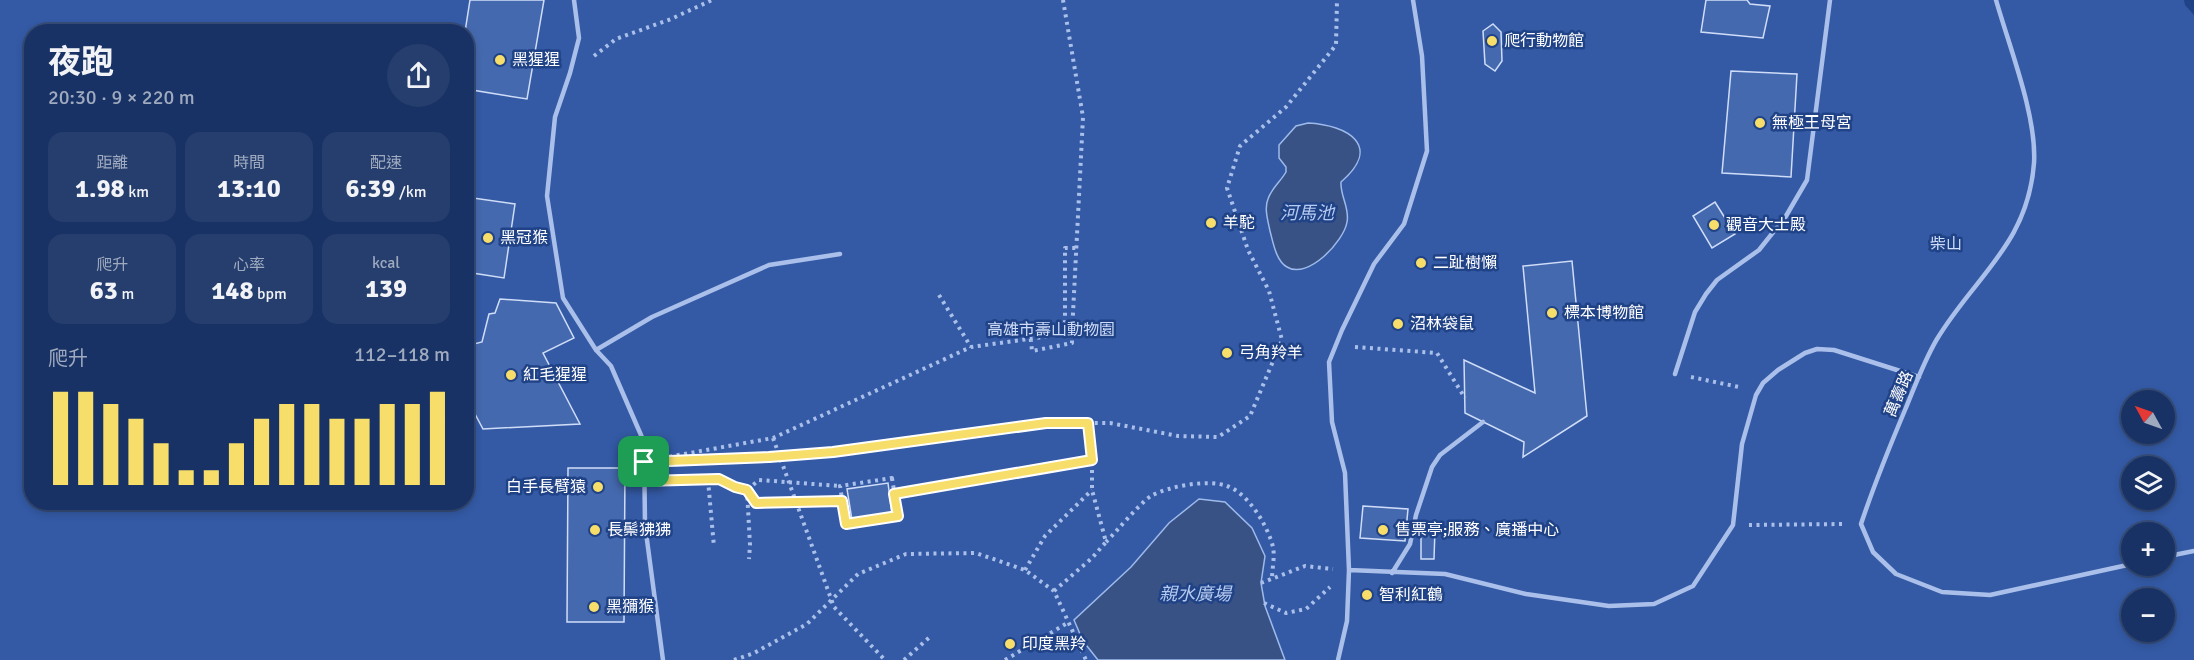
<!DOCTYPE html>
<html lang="zh-TW">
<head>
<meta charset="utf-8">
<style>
  body { margin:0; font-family:Signika,"Noto Sans TC",sans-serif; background:#253e6e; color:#f1f3f6; height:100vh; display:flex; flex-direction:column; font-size:22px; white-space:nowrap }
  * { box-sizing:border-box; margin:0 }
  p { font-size:20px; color:#9faabf }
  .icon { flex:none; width:33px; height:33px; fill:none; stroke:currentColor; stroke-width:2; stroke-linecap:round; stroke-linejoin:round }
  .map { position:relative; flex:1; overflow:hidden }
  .panel { position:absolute; left:24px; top:24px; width:450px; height:486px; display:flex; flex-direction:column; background:#183265; border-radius:24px; box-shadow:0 3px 9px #0003,0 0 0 2px #364d79 }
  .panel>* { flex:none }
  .needle { width:39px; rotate:310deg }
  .tools { position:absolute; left:2121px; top:390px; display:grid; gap:12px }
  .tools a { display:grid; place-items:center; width:54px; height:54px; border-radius:50%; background:#183265; box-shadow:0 3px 9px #0003,0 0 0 2px #364d79; font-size:30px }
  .pin { position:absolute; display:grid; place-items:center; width:51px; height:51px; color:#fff; margin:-26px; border-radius:12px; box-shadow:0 3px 9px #0006 }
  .round { display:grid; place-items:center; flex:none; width:63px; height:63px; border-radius:32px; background:#253e6e }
  .overview { display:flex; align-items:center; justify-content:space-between; height:102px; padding:0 24px }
  h1 { font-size:33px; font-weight:700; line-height:45px }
  .metrics { display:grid; grid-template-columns:repeat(3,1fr); gap:9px; height:102px; padding:6px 24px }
  .metrics div { display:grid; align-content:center; border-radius:15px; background:#253e6e; text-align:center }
  .metrics b { font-size:26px; font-weight:700 }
  .metrics small { font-size:16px; font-weight:400 }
  .metrics p { font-size:16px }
  .chart { height:168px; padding:12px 24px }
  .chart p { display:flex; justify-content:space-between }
  .chart svg { width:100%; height:108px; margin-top:6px; stroke:#f7de6b; stroke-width:6 }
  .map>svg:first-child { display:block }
  .green { fill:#345aa5; fill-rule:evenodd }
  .water { fill:#395285; stroke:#9ebaeb; stroke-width:1.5 }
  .building { fill:#4569ae; stroke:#cfddf8; stroke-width:1.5 }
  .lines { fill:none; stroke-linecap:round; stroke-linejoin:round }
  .path { stroke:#aac0ea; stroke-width:4; stroke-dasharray:3 4.5; stroke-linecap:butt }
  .service { stroke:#aac0ea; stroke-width:4.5 }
  .route-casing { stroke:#fff; stroke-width:12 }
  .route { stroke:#f7de6b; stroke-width:8 }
  .poi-dot { fill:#f7de6b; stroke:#204287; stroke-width:2 }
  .labels { text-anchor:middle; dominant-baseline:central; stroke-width:5; stroke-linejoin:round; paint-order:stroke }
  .poi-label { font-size:16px; fill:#fff; stroke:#204287; text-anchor:start }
  .park-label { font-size:16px; fill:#cfddf8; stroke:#204287 }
  .street-label { font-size:16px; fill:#fff; stroke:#204287 }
  .water-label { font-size:18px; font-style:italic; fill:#b6cbf1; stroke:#204287 }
</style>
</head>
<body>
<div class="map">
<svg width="2194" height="660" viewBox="0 0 2194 660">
  <rect width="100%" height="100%" fill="#204287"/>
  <path class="green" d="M0 0H2184L2185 5 2194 15V660H0ZM32 32H466V502H32ZM2132 400H2164V434H2132ZM2132 466H2164V500H2132ZM2132 532H2164V566H2132ZM2132 598H2164V632H2132Z"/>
  <path class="water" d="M1308 123C1348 125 1383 146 1341 182 1340 196 1350 208 1347 222 1344 241 1308 280 1287 267 1276 261 1273 242 1270 231 1268 221 1264 208 1268 199 1271 189 1281 181 1286 172V167L1279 158V145L1296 126Z
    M1199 499 1225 502 1252 528 1265 556 1261 583 1265 606 1285 660H1098L1083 641 1074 620 1131 567 1169 523Z"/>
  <path class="building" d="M470 0H544L527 99 466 89V32H465Z
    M1706 0H1747L1750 4 1770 6 1763 38 1701 32Z
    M1493 24 1501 32 1502 61 1495 71 1485 64 1483 31Z
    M1731 71 1797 74 1791 177 1722 173Z
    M466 197 515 204 504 278 466 272Z
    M1715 202 1735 234 1712 248 1693 216Z
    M1572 261 1587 416 1523 457 1524 442 1465 413 1464 360 1535 393 1523 266Z
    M500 299 556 303 574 338 543 353 580 424 483 429 466 397V346L482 342 489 314 495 313Z
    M568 468H625L624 622H567Z
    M888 483 892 514 852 520 847 489Z
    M1363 506 1408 509 1405 541 1360 538Z
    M1421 528 1435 529 1434 559H1421Z"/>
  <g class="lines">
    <path class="path" d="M594 56 616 39 671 19 712 0
      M939 295 971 347
      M1072 333V343L1032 351 1030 332 1065 322V248H1077
      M1355 347 1437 353 1465 398
      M1691 377 1739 387
      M773 438 834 607 885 660
      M662 458 773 438 971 347 1072 333 1083 117 1063 0
      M662 461 769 457 833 452 1046 423H1110L1178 436 1218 437 1250 416 1282 340 1269 291 1248 250 1227 188 1240 146 1286 107 1336 45 1337 0
      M892 478 898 516 846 524 840 486Z
      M708 480 714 547
      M660 481 719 479 735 487 747 490 759 480 840 486
      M747 490 756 503 842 501
      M747 490 750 545 749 559
      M894 494 1092 460
      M1749 525 1844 524
      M1106 542C1117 531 1140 503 1151 496 1169 486 1208 479 1227 486 1248 493 1268 526 1273 547 1275 557 1272 569 1272 579
      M1025 570 1045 536 1092 490
      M1261 583 1305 566 1333 569
      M1054 591 1092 558 1106 542 1092 490V460L1088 423
      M1264 603 1286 613 1306 609 1330 587
      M734 660 754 653 807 624 858 574 906 554 976 553 1025 570 1054 591 1086 660
      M904 660 931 636
      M1005 660 1069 622"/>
    <path class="service" d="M574 0 579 38 570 73 555 117 547 196 563 298 596 350 611 366 644 442 645 525 663 660
      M1996 0C2009 46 2037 116 2034 163 2028 244 1975 276 1937 339 1924 361 1915 386 1905 410 1889 448 1874 485 1861 524L1873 552 1896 574 1942 592 1990 595 2132 564
      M596 350 652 317 769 265 840 254
      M1675 374 1695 312 1706 294 1717 280 1759 250 1786 216 1807 180 1830 0
      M2164 557 2194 551
      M1349 570 1445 574 1526 594 1609 606 1654 604 1693 586 1733 525 1742 444 1756 395 1763 383 1778 370 1805 353 1817 349 1834 350 1919 377
      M1392 573 1410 544 1416 515 1432 467 1440 455 1483 422
      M1338 660 1347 621 1349 570 1345 473 1332 422 1329 362 1342 330 1374 264 1404 224 1427 151 1422 56 1413 0"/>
  </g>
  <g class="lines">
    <defs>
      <path id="route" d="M1046 423H1088L1092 460 894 494 898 516 846 524 842 501 756 503 747 490 735 487 719 479 644 481V462L769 457 833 452Z"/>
    </defs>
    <use href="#route" class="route-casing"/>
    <use href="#route" class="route"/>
  </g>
  <g class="poi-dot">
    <circle cx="1492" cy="41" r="6"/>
    <circle cx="500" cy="60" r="6"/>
    <circle cx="1760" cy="123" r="6"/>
    <circle cx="1211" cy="223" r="6"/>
    <circle cx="1714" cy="225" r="6"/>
    <circle cx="488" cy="238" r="6"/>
    <circle cx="1421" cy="263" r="6"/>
    <circle cx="1552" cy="313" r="6"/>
    <circle cx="1398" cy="324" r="6"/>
    <circle cx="1227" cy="353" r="6"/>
    <circle cx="511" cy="375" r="6"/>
    <circle cx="598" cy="487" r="6"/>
    <circle cx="595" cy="530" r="6"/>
    <circle cx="1383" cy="530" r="6"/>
    <circle cx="1367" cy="595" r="6"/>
    <circle cx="594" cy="607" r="6"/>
    <circle cx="1010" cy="644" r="6"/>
  </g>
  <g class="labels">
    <g class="poi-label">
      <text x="1504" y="41">爬行動物館</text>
      <text x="512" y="60">黑猩猩</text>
      <text x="1772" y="123">無極王母宮</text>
      <text x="1223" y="223">羊駝</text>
      <text x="1726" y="225">觀音大士殿</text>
      <text x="500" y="238">黑冠猴</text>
      <text x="1433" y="263">二趾樹懶</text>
      <text x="1564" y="313">標本博物館</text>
      <text x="1410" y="324">沼林袋鼠</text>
      <text x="1239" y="353">弓角羚羊</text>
      <text x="523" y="375">紅毛猩猩</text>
      <text x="586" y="487" text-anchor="end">白手長臂猿</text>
      <text x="607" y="530">長鬃狒狒</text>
      <text x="1395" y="530">售票亭;服務、廣播中心</text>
      <text x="1379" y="595">智利紅鶴</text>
      <text x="606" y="607">黑獼猴</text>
      <text x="1022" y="644">印度黑羚</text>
    </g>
    <g class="park-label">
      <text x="1946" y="244">柴山</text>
      <text x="1051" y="330">高雄市壽山動物園</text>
    </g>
    <g class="street-label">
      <text transform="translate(1899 394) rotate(-67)">萬壽路</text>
    </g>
    <g class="water-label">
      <text x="1307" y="213">河馬池</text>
      <text x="1195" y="594">親水廣場</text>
    </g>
  </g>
</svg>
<div class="tools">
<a><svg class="needle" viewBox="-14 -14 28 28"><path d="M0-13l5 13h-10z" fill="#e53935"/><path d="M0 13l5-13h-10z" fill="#9faabf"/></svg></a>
<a><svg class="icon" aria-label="layers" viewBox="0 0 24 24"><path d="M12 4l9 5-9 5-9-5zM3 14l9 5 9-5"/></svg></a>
<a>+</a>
<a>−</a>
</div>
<div class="pin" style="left:644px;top:462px;background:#1e9e55"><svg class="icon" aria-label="arrive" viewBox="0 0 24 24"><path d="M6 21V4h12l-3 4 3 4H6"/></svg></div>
<section class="panel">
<div class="overview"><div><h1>夜跑</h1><p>20:30 · 9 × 220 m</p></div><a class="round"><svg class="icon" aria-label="share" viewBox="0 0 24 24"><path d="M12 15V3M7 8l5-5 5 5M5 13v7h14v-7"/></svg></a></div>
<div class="metrics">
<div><p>距離</p><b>1.98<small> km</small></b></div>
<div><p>時間</p><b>13:10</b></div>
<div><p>配速</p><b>6:39<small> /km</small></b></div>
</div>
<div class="metrics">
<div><p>爬升</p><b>63<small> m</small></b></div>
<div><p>心率</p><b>148<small> bpm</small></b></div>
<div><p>kcal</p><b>139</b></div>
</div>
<div class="chart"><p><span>爬升</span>112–118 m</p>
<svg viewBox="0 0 160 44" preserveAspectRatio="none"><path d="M5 44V6M15 44V6M25 44V11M35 44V17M45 44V27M55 44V38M65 44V38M75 44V27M85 44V17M95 44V11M105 44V11M115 44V17M125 44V17M135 44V11M145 44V11M155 44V6"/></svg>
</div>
</section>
</div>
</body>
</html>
